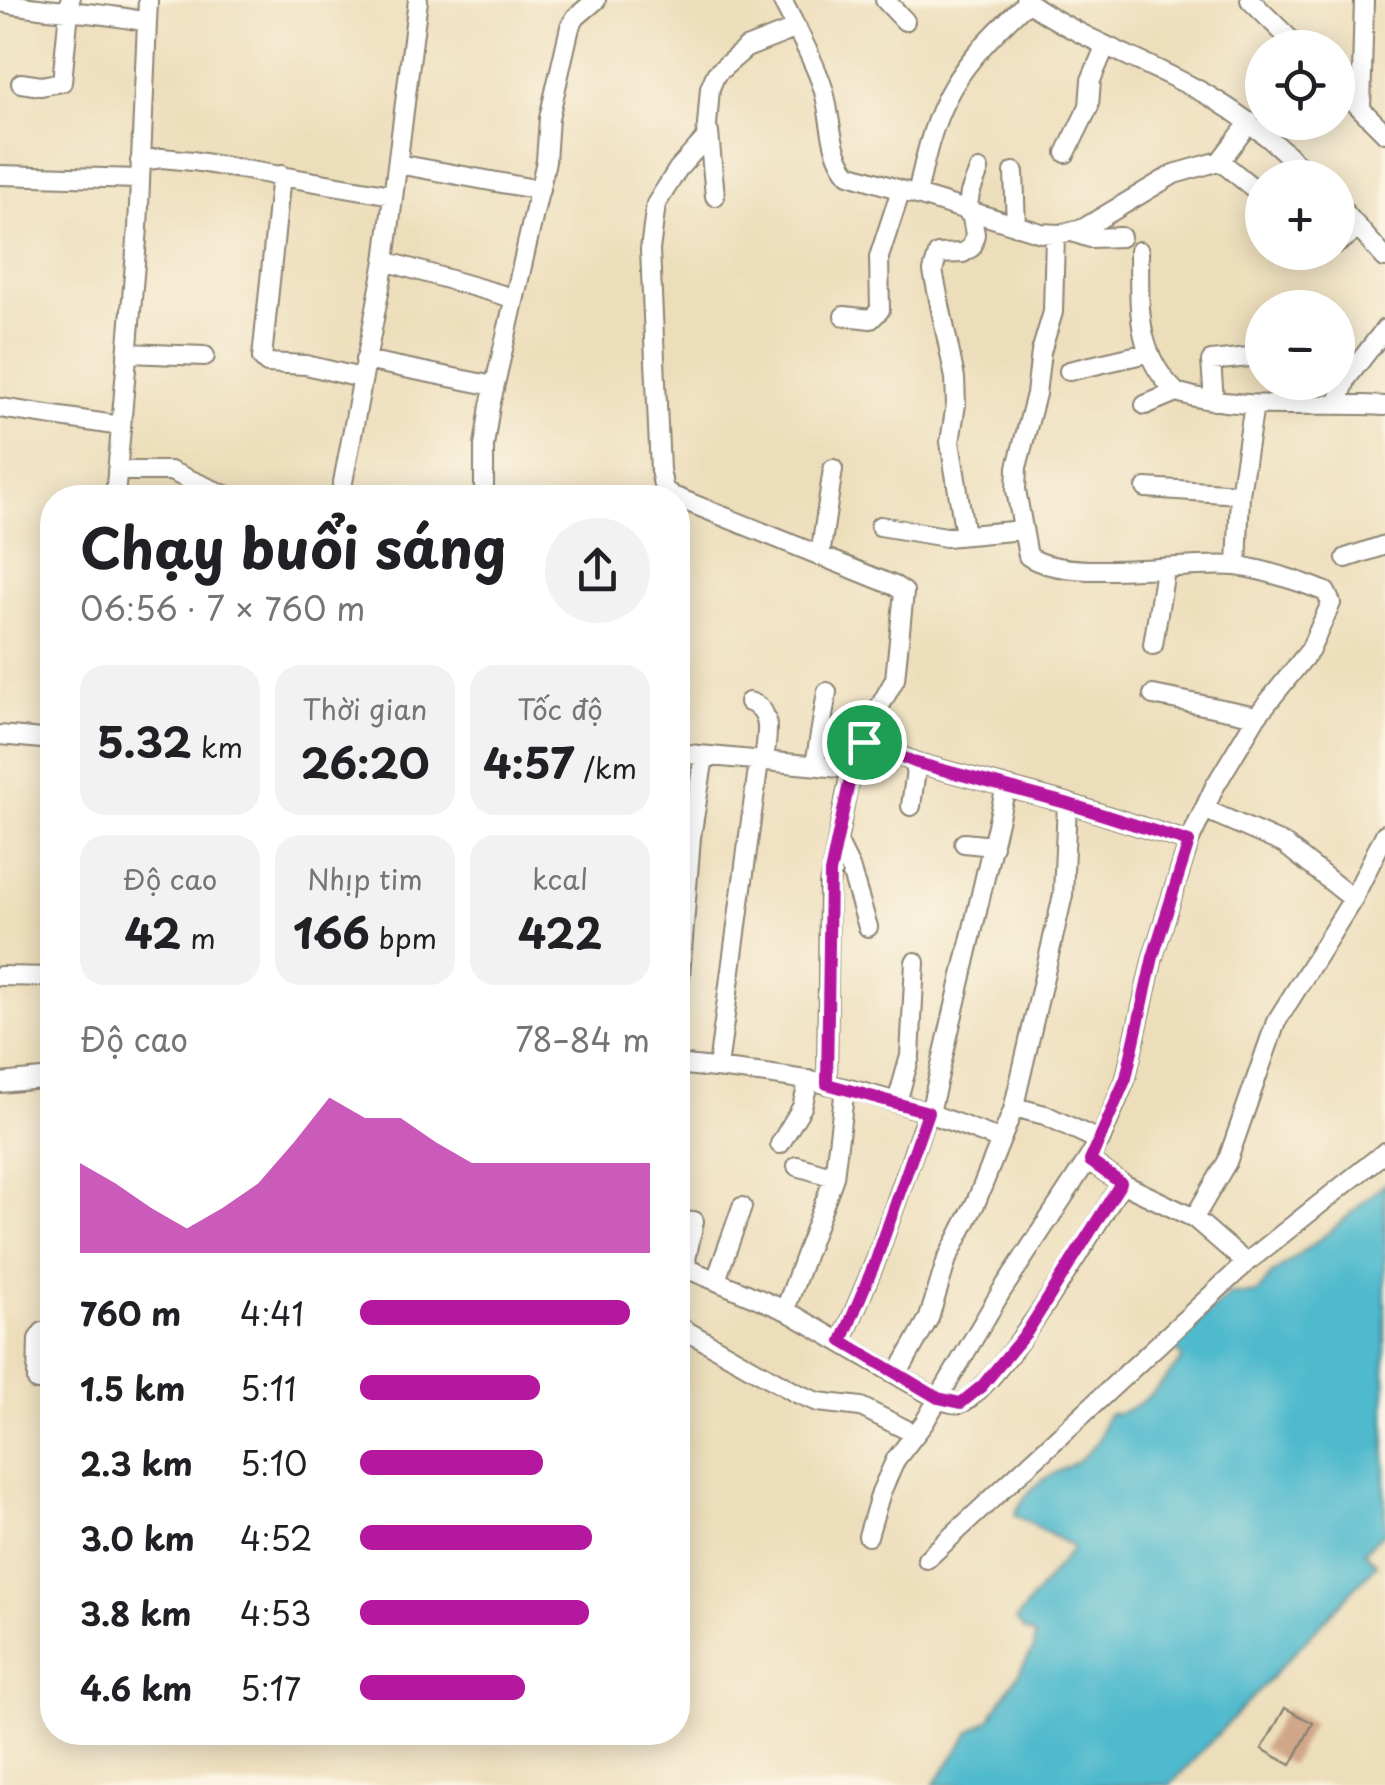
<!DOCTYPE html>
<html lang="vi">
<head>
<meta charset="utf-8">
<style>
  body { margin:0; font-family:"Playpen Sans",sans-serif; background:#f2f2f2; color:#202124; height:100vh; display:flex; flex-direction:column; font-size:38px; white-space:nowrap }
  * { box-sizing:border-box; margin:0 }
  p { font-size:32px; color:#757577 }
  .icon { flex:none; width:55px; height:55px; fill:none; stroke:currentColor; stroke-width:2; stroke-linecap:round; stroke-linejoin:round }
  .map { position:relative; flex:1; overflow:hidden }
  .sheet { position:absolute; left:40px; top:485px; width:650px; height:1260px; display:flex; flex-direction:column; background:#fff; border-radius:40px; box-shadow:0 5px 25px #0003 }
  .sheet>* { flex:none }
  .fabs { position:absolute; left:1245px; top:30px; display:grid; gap:20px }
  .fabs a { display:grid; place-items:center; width:110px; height:110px; border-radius:50%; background:#fff; box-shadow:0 5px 25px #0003; font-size:50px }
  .pin { position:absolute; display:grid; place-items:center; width:85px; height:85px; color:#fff; margin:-42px; border:5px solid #fff; border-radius:50%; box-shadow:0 2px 10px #0007 }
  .round { display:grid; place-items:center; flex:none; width:105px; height:105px; border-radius:52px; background:#f2f2f2 }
  .headline { display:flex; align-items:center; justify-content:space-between; height:170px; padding:0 40px }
  h1 { font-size:55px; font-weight:700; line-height:75px }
  .stats { display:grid; grid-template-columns:repeat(3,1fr); gap:15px; height:170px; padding:10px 40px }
  .stats div { display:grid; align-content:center; border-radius:25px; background:#f2f2f2; text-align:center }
  .stats b { font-size:42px; font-weight:700 }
  .stats small { font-size:28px; font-weight:400 }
  .stats p { font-size:28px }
  .chart { height:280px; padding:20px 40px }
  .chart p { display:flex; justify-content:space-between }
  .chart svg { width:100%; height:180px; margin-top:10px; fill:#b5179e; opacity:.7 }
  ul { padding:0 40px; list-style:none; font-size:32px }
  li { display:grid; grid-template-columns:160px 120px 1fr; align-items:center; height:75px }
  li i { height:25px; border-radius:12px; background:#b5179e }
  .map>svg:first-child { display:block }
  .water { fill:#50bacd; stroke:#3e727c; stroke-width:2.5 }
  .building { fill:#d1a78a }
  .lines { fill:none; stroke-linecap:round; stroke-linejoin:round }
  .minor-casing { stroke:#8c8473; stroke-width:22 }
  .minor { stroke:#fff; stroke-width:18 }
  .route-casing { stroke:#fff; stroke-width:20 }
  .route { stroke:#b5179e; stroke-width:12 }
</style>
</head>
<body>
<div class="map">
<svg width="1385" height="1785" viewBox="0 0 1385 1785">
  <rect width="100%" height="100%" fill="#fcf5e5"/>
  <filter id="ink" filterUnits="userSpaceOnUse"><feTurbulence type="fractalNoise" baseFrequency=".01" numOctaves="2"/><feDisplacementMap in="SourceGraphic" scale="20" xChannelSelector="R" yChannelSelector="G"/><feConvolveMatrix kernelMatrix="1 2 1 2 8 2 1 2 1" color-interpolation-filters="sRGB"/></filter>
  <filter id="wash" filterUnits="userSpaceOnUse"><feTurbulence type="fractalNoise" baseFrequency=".0048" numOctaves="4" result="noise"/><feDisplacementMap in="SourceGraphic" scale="40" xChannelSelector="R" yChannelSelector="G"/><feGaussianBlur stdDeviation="2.25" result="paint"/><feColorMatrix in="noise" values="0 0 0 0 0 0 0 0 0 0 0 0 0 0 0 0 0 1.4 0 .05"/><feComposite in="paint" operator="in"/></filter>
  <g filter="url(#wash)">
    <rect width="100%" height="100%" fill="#eddebb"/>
    <path class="water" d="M1385 1183V1532L1364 1551 1377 1564 1170 1785H934L970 1732 989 1720 1034 1649 1035 1636 1024 1630 1016 1620 1073 1547 1015 1515C1035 1467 1070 1478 1096 1443 1103 1433 1101 1423 1109 1414 1140 1413 1165 1381 1183 1358L1172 1345 1230 1294H1253L1260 1290 1271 1275 1332 1230Z"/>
    <g id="blocks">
      <path class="building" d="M1285 1708 1313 1723 1291 1765 1262 1749Z"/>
    </g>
  </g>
  <g filter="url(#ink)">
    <use href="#blocks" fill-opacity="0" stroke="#8c8473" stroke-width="2.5"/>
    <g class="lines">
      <defs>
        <path id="minor" d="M782 0C796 28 812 56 822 85 832 113 828 151 849 174L1041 233 1060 234 1084 228 1174 174 1220 161 1250 122
          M885 0 905 21
          M1025 0C1082 41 1148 61 1209 96 1248 119 1280 145 1311 178
          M1250 0 1299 48
          M0 2C48 12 98 11 146 22
          M21 83 41 86 62 82 70 0
          M1338 86 1385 133
          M1361 109 1364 0
          M709 133 715 196
          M1066 153 1089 106 1091 80 1105 47
          M140 161 162 158 193 161 392 195
          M1220 161 1262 195
          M398 164 540 190
          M1014 172 1016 226
          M0 175 139 179
          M281 175 262 358 267 363 306 365 361 378
          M917 195C937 96 955 70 1027 2
          M1338 205 1385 258
          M967 212 970 193 979 170
          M1072 232 1090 238 1121 237
          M1338 243 1359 228
          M1139 251C1140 305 1134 352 1176 392 1244 413 1315 401 1385 406
          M385 261 513 298
          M844 316 871 319 880 310 879 257 901 190
          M127 353 205 356
          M365 360 494 386
          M1069 371 1147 353
          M1214 401 1211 361 1249 357
          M1338 402 1347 378 1385 329
          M1145 405 1176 392
          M0 408 121 426
          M117 471H170L232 498
          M1146 488 1240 494
          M115 498 138 228 148 0
          M340 498 385 261 418 0
          M484 498V446L490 406 546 161 549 118 570 27 576 17 596 0
          M676 498 664 490 660 470 650 250 656 204 678 169 706 138 710 88 716 74 746 48 797 28
          M678 498 895 586 904 592 895 679 870 724 864 741
          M880 526 946 537 1023 530
          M965 535 950 442 956 404 955 378 933 271 938 254 963 253 972 247 975 234 971 213
          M820 556 833 469
          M1346 558 1385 545
          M1237 566 1240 494 1254 405
          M1153 645 1165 570
          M1153 695 1257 716
          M749 702C775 709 766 740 764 761
          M0 735 52 740
          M678 753 851 769 864 741 917 763 1067 803 1189 842
          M815 765 827 692
          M911 806 917 763
          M1204 809 1284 844 1353 899
          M838 843 850 867 868 927
          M964 843 993 846
          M0 976 52 977
          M678 1001 691 837 704 757
          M678 1064C729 1070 781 1074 831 1085 890 1097 945 1119 1001 1140
          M718 1067 759 761
          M0 1083 52 1078
          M827 1084 829 885 851 769
          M897 1102 910 1056 915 962
          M1014 1107 1045 1115 1100 1141
          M930 1113 1006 787
          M780 1144 802 1107 809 1080
          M1090 1161 1121 1183 1194 1218 1246 1263
          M797 1166 834 1177
          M1194 1218 1227 1162 1276 1022 1353 899 1385 834
          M694 1221 686 1260 688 1269 785 1310 938 1399C945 1401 954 1405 961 1403 996 1391 1100 1221 1121 1183
          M716 1280 742 1207
          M785 1310 834 1177 845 1088
          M678 1326 796 1393 818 1402 861 1407 915 1434
          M842 1341 876 1260 928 1111
          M898 1373 929 1318 947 1259 976 1202 1013 1110 1063 895 1067 803
          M37 1381 38 1339 43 1332 52 1330
          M868 1536 881 1492 896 1459 924 1423 1001 1292 1100 1141 1126 1078 1153 957 1189 842 1215 786 1257 716 1310 650 1331 603 1326 592C1302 582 1262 569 1236 566 1188 561 1067 584 1028 556L1016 490 1017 467 1036 394 1041 352 1053 312 1055 235
          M927 1559 1246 1263 1385 1152"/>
      </defs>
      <use href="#minor" class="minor-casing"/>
      <use href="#minor" class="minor"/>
    </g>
  </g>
  <g class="lines" filter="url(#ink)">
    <defs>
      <path id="route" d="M864 742 917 763 1066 803 1189 842 1153 957 1126 1078 1090 1161 1121 1183 1027 1332 982 1386 961 1403 938 1398 842 1341 876 1260 928 1112 827 1084 830 873 852 769Z"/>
    </defs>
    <use href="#route" class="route-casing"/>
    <use href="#route" class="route"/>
  </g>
</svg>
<div class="fabs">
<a><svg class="icon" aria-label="locate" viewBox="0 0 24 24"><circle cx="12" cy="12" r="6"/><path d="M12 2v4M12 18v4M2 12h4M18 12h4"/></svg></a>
<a>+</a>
<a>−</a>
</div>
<div class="pin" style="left:864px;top:742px;background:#1e9e55"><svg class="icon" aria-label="arrive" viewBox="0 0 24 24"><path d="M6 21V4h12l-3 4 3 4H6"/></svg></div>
<section class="sheet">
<div class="headline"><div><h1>Chạy buổi sáng</h1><p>06:56 · 7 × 760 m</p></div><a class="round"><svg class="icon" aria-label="share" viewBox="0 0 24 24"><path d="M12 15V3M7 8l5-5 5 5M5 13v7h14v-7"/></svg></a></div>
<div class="stats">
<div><b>5.32<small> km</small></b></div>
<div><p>Thời gian</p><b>26:20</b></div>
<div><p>Tốc độ</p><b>4:57<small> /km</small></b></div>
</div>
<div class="stats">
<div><p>Độ cao</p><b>42<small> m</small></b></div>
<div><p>Nhịp tim</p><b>166<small> bpm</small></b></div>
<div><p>kcal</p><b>422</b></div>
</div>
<div class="chart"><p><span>Độ cao</span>78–84 m</p>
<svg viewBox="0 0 160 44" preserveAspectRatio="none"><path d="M0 44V22L10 27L20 33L30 38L40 33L50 27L60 17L70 6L80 11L90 11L100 17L110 22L120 22L130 22L140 22L150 22L160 22V44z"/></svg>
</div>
<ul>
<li><b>760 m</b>4:41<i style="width:93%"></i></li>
<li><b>1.5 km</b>5:11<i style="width:62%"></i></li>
<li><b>2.3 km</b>5:10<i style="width:63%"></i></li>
<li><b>3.0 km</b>4:52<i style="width:80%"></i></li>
<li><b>3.8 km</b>4:53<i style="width:79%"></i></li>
<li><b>4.6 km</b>5:17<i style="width:57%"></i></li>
</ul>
</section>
</div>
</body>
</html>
